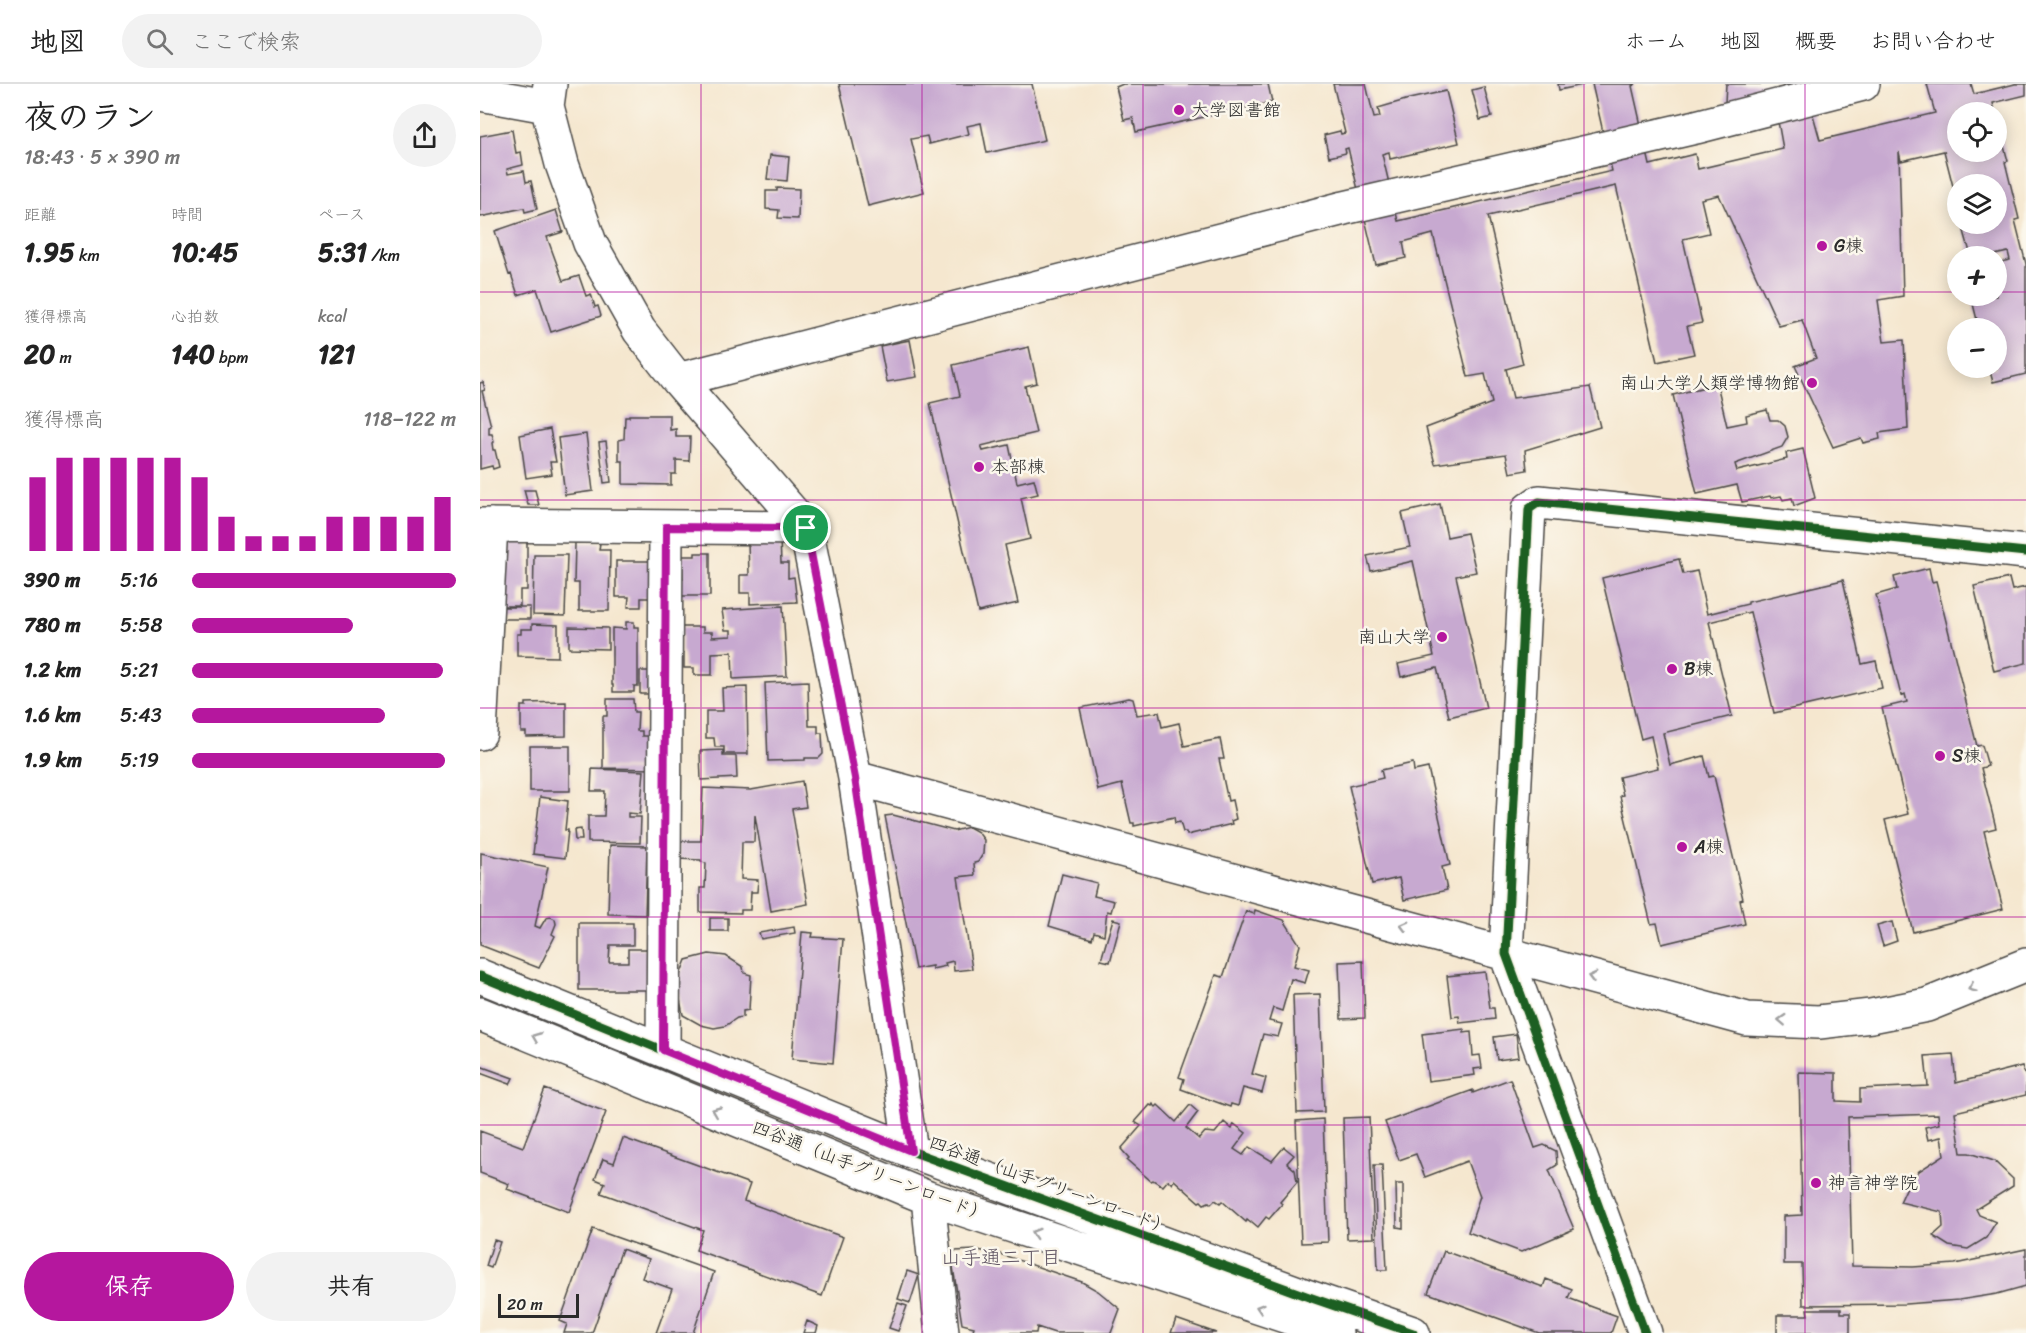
<!DOCTYPE html>
<html lang="ja">
<head>
<meta charset="utf-8">
<style>
  body { margin:0; font-family:Sriracha,"Klee One",sans-serif; background:#f2f2f2; color:#222; height:100vh; display:flex; flex-direction:column; font-size:22px; white-space:nowrap }
  * { box-sizing:border-box; margin:0 }
  p { font-size:20px; color:#767676 }
  .icon { flex:none; width:33px; height:33px; fill:none; stroke:currentColor; stroke-width:2; stroke-linecap:round; stroke-linejoin:round }
  .map { position:relative; flex:1; overflow:hidden }
  .drawer { display:flex; flex-direction:column; background:#fff; width:480px }
  .drawer>* { flex:none }
  .fabs { position:absolute; left:1467px; top:18px; display:grid; gap:12px }
  .fabs a { display:grid; place-items:center; width:60px; height:60px; border-radius:50%; background:#fff; box-shadow:0 3px 15px #0003; font-size:30px }
  .scale { position:absolute; left:18px; bottom:15px; width:81px; box-sizing:border-box; padding-left:6px; border:3px solid #2b2b2b; border-top:0; font-size:16px; line-height:21px; white-space:nowrap; color:#2b2b2b; -webkit-text-stroke:4px #fbf7ec; paint-order:stroke }
  .pin { position:absolute; display:grid; place-items:center; width:51px; height:51px; color:#fff; margin:-26px; border:3px solid #fff; border-radius:50%; box-shadow:0 2px 6px #0007 }
  .round { display:grid; place-items:center; flex:none; width:63px; height:63px; border-radius:32px; background:#f2f2f2 }
  .summary { display:flex; align-items:center; justify-content:space-between; height:102px; padding:0 24px }
  h1 { font-size:33px; font-weight:700; line-height:45px }
  .figures { display:grid; grid-template-columns:repeat(3,1fr); gap:9px; height:102px; padding:6px 24px }
  .figures div { display:grid; align-content:center }
  .figures b { font-size:26px; font-weight:700 }
  .figures small { font-size:16px; font-weight:400 }
  .figures p { font-size:16px }
  .chart { height:168px; padding:12px 24px }
  .chart p { display:flex; justify-content:space-between }
  .chart svg { width:100%; height:108px; margin-top:6px; stroke:#b5179e; stroke-width:6 }
  .primary-button { display:flex; gap:12px; margin-top:auto; padding:12px 24px }
  .primary-button a { flex:1; height:69px; border-radius:36px; background:#b5179e; color:#fff; font-size:24px; font-weight:700; line-height:69px; text-align:center }
  .primary-button a+a { background:#f2f2f2; color:#222 }
  ul { padding:0 24px; list-style:none; font-size:20px }
  li { display:grid; grid-template-columns:96px 72px 1fr; align-items:center; height:45px }
  li i { height:15px; border-radius:8px; background:#b5179e }
  header { display:flex; align-items:center; gap:36px; box-sizing:border-box; height:84px; padding:0 30px; background:#fff; border-bottom:2px solid #e0e0e0 }
  header strong { font-size:28px }
  nav { display:flex; gap:33px; margin-inline-start:auto; font-size:21px }
  .search { width:420px; height:54px; background:#f2f2f2; display:flex; align-items:center; gap:15px; box-sizing:border-box; padding:0 21px; border-radius:33px; color:#767676; font-size:22px }
  main { display:flex; flex:1; min-height:0 }
  .map>svg:first-child { display:block }
  .building { fill:#c7a9d0 }
  .lines { fill:none; stroke-linecap:round; stroke-linejoin:round }
  .minor-casing { stroke:#494744; stroke-width:36 }
  .minor { stroke:#fff; stroke-width:33 }
  .cycleway-casing { stroke:#fbf7ec; stroke-width:13 }
  .cycleway { stroke:#1b5e20; stroke-width:9 }
  .oneway { stroke:#a0a0a0 }
  .route-casing { stroke:#fff; stroke-width:12 }
  .route { stroke:#b5179e; stroke-width:8 }
  .grid { fill:none; stroke:#b5179e; stroke-width:1.5; stroke-opacity:0.55 }
  .poi-dot { fill:#b5179e; stroke:#fbf7ec; stroke-width:2 }
  .labels { text-anchor:middle; dominant-baseline:central; stroke-width:5; stroke-linejoin:round; paint-order:stroke }
  .poi-label { font-size:18px; fill:#2b2b2b; stroke:#fbf7ec; text-anchor:start }
  .street-label { font-size:18px; fill:#2b2b2b; stroke:#fbf7ec }
  .neighbourhood-label { font-size:20px; fill:#625765; stroke:#fbf7ec }
</style>
</head>
<body>
<header>
<strong>地図</strong>
<div class="search"><svg class="icon" aria-label="search" viewBox="0 0 24 24"><circle cx="10" cy="10" r="6"/><path d="M15 15l6 6"/></svg>ここで検索</div>
<nav><a>ホーム</a><a>地図</a><a>概要</a><a>お問い合わせ</a></nav>
</header>
<main>
<section class="drawer">
<div class="summary"><div><h1>夜のラン</h1><p>18:43 · 5 × 390 m</p></div><a class="round"><svg class="icon" aria-label="share" viewBox="0 0 24 24"><path d="M12 15V3M7 8l5-5 5 5M5 13v7h14v-7"/></svg></a></div>
<div class="figures">
<div><p>距離</p><b>1.95<small> km</small></b></div>
<div><p>時間</p><b>10:45</b></div>
<div><p>ペース</p><b>5:31<small> /km</small></b></div>
</div>
<div class="figures">
<div><p>獲得標高</p><b>20<small> m</small></b></div>
<div><p>心拍数</p><b>140<small> bpm</small></b></div>
<div><p>kcal</p><b>121</b></div>
</div>
<div class="chart"><p><span>獲得標高</span>118–122 m</p>
<svg viewBox="0 0 160 44" preserveAspectRatio="none"><path d="M5 44V14M15 44V6M25 44V6M35 44V6M45 44V6M55 44V6M65 44V14M75 44V30M85 44V38M95 44V38M105 44V38M115 44V30M125 44V30M135 44V30M145 44V30M155 44V22"/></svg>
</div>
<ul>
<li><b>390 m</b>5:16<i style="width:100%"></i></li>
<li><b>780 m</b>5:58<i style="width:61%"></i></li>
<li><b>1.2 km</b>5:21<i style="width:95%"></i></li>
<li><b>1.6 km</b>5:43<i style="width:73%"></i></li>
<li><b>1.9 km</b>5:19<i style="width:96%"></i></li>
</ul>
<div class="primary-button"><a>保存</a><a>共有</a></div>
</section>
<div class="map">
<svg width="1546" height="1249" viewBox="0 0 1546 1249">
  <rect width="100%" height="100%" fill="#fbf7ec"/>
  <filter id="ink" filterUnits="userSpaceOnUse"><feTurbulence type="fractalNoise" baseFrequency=".0167" numOctaves="2"/><feDisplacementMap in="SourceGraphic" scale="12" xChannelSelector="R" yChannelSelector="G"/><feConvolveMatrix kernelMatrix="1 2 1 2 8 2 1 2 1" color-interpolation-filters="sRGB"/></filter>
  <filter id="wash" filterUnits="userSpaceOnUse"><feTurbulence type="fractalNoise" baseFrequency=".008" numOctaves="4" result="noise"/><feDisplacementMap in="SourceGraphic" scale="24" xChannelSelector="R" yChannelSelector="G"/><feGaussianBlur stdDeviation="1.35" result="paint"/><feColorMatrix in="noise" values="0 0 0 0 0 0 0 0 0 0 0 0 0 0 0 0 0 1.4 0 .05"/><feComposite in="paint" operator="in"/></filter>
  <g filter="url(#wash)">
    <rect width="100%" height="100%" fill="#f5e7cf"/>
    <g id="blocks">
      <path class="building" d="M359 0H552L565 56 507 69 501 39 487 42 489 50 449 60 447 52 431 55 444 108 388 122Z
        M643 0H788L792 18 656 48 653 34 644 36 636 3Z
        M853 0H886L894 34 900 33 898 24 929 15 966 7 979 59 910 75 909 68 902 70 918 137 1132 87 1112 0H1156L1152 2 1170 81 1215 70 1218 85 1303 65 1294 15 1245 18 1246 0H1350L1327 9 1340 56 1455 29 1447 0H1491L1494 10 1535 0H1546V11L1513 19 1515 28H1478V68H1516L1517 37 1528 77 1525 78 1539 135 1535 136 1546 180V290L1513 298 1509 284H1516V244H1499L1491 212H1516V179L1530 176 1528 168 1510 172H1491L1482 140H1516V100H1478L1477 118 1464 67 1421 77 1419 68 1423 212 1398 216 1404 258 1424 256 1428 345 1399 349 1400 355 1383 359 1381 354 1353 363 1315 282 1336 274 1322 236 1299 242 1239 111 1221 115 1229 149 1203 155 1222 239 1207 242 1214 270 1177 278 1136 102 1008 132 1043 280 1026 285 1033 314 1110 303 1120 343 1045 366 1047 386 1030 389 1026 370 955 380 946 344 1012 319 1005 290 988 293 953 150 923 158 926 174 896 181 868 64 865 65 866 69 849 73 844 51 860 47 861 50 865 49Z
        M1078 0H1103V1L1079 6Z
        M1004 3 1012 33 1000 36 992 6Z
        M32 46 36 69 41 68 43 81 27 85 28 90 44 87 46 98 51 97 57 125 45 128 44 124 0 133V52Z
        M290 71 309 73 307 97 287 95Z
        M297 104 319 105 318 135 298 134 299 126 286 125V107H297Z
        M76 126 83 148 67 153 83 197 99 192 106 212 111 210 115 223 118 222 121 232 71 248 57 205 38 211 31 190 29 191 15 147Z
        M430 256 437 293 407 298 400 262Z
        M549 263 557 299 545 302 556 349 501 362 503 367 529 361 537 399 554 395 558 410 541 414 550 455 525 461 538 519 498 528 450 319 480 312 473 281Z
        M3 298 5 306 2 307 11 342 9 343V350H12L14 358 12 359 13 366H15L19 383 13 385 12 382 0 385V299Z
        M1237 300 1247 342 1267 338 1266 331 1287 326 1290 336H1298L1305 342 1308 353 1302 363 1255 380 1257 387 1307 375 1306 369 1323 365 1335 414 1314 422 1312 414 1303 416 1301 412 1291 414 1290 412 1262 418 1257 401 1217 410 1193 311Z
        M149 331H190V346L196 345V353H210L209 377 196 376V390H191V401L143 400V377H139V356L144 355 145 333H149Z
        M70 345 76 378H70L72 390 46 394 40 351Z
        M106 350 113 407 85 411 78 354Z
        M126 357 131 398 124 399 119 358Z
        M44 406H55L59 421H48Z
        M960 420 967 453 987 449 996 488 976 492 1006 624 969 633 957 584 921 593 918 580 954 572 933 477 891 487 887 472 930 463 922 429Z
        M47 455V506H40V522H17L18 456Z
        M300 455 301 479H308V494L314 493 317 518 270 520V509H260V491H269L268 457Z
        M95 459H120L119 466H130L129 527H99V499H94Z
        M215 469H230V512H200V493L203 494 202 472H215Z
        M54 471H87L85 532 53 531Z
        M1199 475 1203 490 1217 487 1227 530 1268 520V518L1363 496 1382 580 1396 577 1402 604 1294 629 1270 528 1229 538 1252 632 1183 649 1190 681 1224 672 1229 693 1234 692 1263 815 1260 816 1265 840 1182 860 1177 839 1171 840 1140 712 1143 711 1139 693 1178 684 1171 652 1161 655 1122 494Z
        M136 477H173V514H161V523H148L149 513H136Z
        M1449 484 1452 498 1456 497 1497 662 1502 661 1508 682 1501 684 1516 744 1504 747 1523 825 1433 848 1405 736 1428 730 1402 624 1427 618 1425 610 1421 612 1396 511 1417 505 1414 493Z
        M1529 494 1532 506 1546 503V579L1514 587 1494 502Z
        M303 522 307 592 253 595 252 568 232 569V591H214V584H204V569L202 568V543H223V548H232V553L251 552V546H245L242 526Z
        M13 523H50V535H13Z
        M146 538H154V543H158V602H154V608H133V601H132V544L146 545Z
        M52 540 78 541V573L37 572V550H41V545H52Z
        M89 543 128 544V565L89 564Z
        M160 587H173V610H160Z
        M328 597 329 642H338V649H342L343 670 339 674H325V676L288 677 285 599Z
        M267 603 268 670H244V663H235L234 654H226V627H243L242 604Z
        M649 614 653 615 657 631 679 628 682 643 699 639 704 662 740 655 744 675H739L748 717 752 716 756 735 751 737 752 740 707 751 706 748H703L700 738 695 739 694 733 654 742V739H651L642 700 618 706 600 624Z
        M127 615H153L154 628H158L157 647H162V652H175V685L123 684V632H127Z
        M86 618V652L46 653V648H41V622H46V619Z
        M50 662H90V707H50Z
        M243 666V672H256L257 694 221 696 220 667Z
        M933 679 934 687 948 684 970 781 962 783 967 806 924 816 919 794 892 800 869 702 903 694 901 686Z
        M112 685 164 687 160 730 148 729V733H161L160 759 108 758V732H124L125 707H111Z
        M322 697 326 723 312 725 328 820 291 827 275 731 274 758H262L261 795 278 796 277 808H271L270 826H261V829L220 828V804H225L226 779 221 778V776L198 775V757H221L223 704 271 706Z
        M60 713 88 717 85 746H88L85 774 53 770Z
        M413 731 474 747 489 743 498 748 504 756 503 770 498 778 494 779 495 791 478 793 492 885 474 887 473 877 465 879 466 882 452 885V882L435 885 405 732Z
        M101 745 102 756H95L94 746Z
        M130 761 167 762 165 831 128 830Z
        M1 769 68 783 55 842 60 844 66 834 71 833 75 835 76 840 72 850 75 852 59 884 0 861Z
        M582 790 617 799 614 812 634 817 631 828 627 827 624 851 614 848 612 855 569 842Z
        M775 826 804 836 820 861 814 882 829 886 825 899 811 895 802 927 793 924 789 937 802 940 798 953 783 950 772 990 786 994 782 1009 763 1004 758 1022 751 1020 750 1023 701 1005 704 995 699 993 736 891 743 893 766 827 774 830Z
        M230 834H248V847H230Z
        M633 835 641 837 630 878 621 876Z
        M1412 838 1417 857 1403 862 1397 842Z
        M99 839H153V861H130L129 878H148V865H172L171 906H99Z
        M314 843 315 849 281 855 279 849Z
        M322 848 333 849 332 853 363 855 353 979 312 975Z
        M229 870 246 872 263 883 264 889 271 891 269 926 263 927V933L257 934 245 942 234 944 221 941 203 931 197 899 206 876Z
        M883 877 885 934 861 935 859 878Z
        M1005 888 1010 924H1014L1015 935 980 939 979 932 972 933 967 892Z
        M840 910 844 1028 817 1029 813 911Z
        M984 945V949L991 948 993 972 1000 971 1002 984 994 985 995 991 948 997 942 950Z
        M1036 950 1039 973 1017 976 1014 953Z
        M1473 970 1476 999 1542 982 1546 993V1011L1475 1028 1481 1069H1489L1514 1077 1533 1095V1102L1496 1125 1499 1131 1516 1138 1506 1154 1488 1165 1469 1162 1453 1152 1463 1143 1462 1128 1420 1118 1427 1103 1439 1087 1464 1071 1461 1053 1448 1056 1445 1043 1459 1040 1458 1030 1368 1033 1372 1182 1433 1183 1475 1180 1546 1165V1202L1517 1210 1479 1216 1425 1220 1323 1221 1322 1180H1304V1132L1322 1131 1319 988 1356 989V1017L1380 1018V1005L1448 1002 1445 972Z
        M0 982 33 994 30 1000 0 989Z
        M1030 995 1055 1064 1064 1061 1076 1067 1077 1081 1069 1086 1094 1145 1041 1168 988 1148 1000 1112 987 1077 945 1093 936 1070 919 1076 905 1038 993 1006V1009Z
        M65 1005 126 1028 89 1128 27 1105 29 1100 0 1089V1047L43 1063Z
        M673 1020 676 1023 678 1021 696 1038 710 1021 718 1028 706 1044 719 1055 725 1048 735 1049 744 1038 752 1045 754 1040 766 1049 754 1065 763 1071 769 1063 792 1077 804 1063 814 1071 807 1079 815 1086 817 1098 800 1118 802 1120 789 1135 786 1133 778 1143 772 1138 771 1139 767 1136 766 1138 742 1117 740 1119 735 1116 731 1120 729 1118 724 1120 721 1117 719 1118 694 1096 692 1100 688 1096 683 1102 673 1096 671 1097 647 1076 649 1074 641 1065 661 1042 655 1038 670 1021 672 1022Z
        M889 1033 894 1154 867 1155 863 1034Z
        M843 1035 848 1158 821 1159 816 1037Z
        M143 1054 270 1100 264 1117 363 1153 342 1212 216 1166 223 1146 121 1109 125 1099 115 1095 123 1075 134 1079Z
        M894 1081H902L907 1186H898Z
        M916 1100H923V1144L917 1143Z
        M113 1145 234 1188 213 1249H176L192 1205 162 1194 169 1175 142 1165 112 1249H84L87 1240 80 1237Z
        M14 1156 20 1158 11 1184 6 1182Z
        M497 1166 520 1170 602 1198 618 1207 640 1225 631 1249H575L557 1243 556 1249H492L494 1243 482 1240 471 1170 474 1167Z
        M964 1167 1063 1203 1066 1195 1092 1205 1088 1214 1137 1232 1131 1249H1059L948 1209Z
        M427 1187 439 1191 430 1219 418 1215Z
        M418 1219 427 1222 418 1247 409 1244Z
        M1327 1225H1361V1229H1370V1249H1297V1231H1328Z
        M696 1235 736 1249H691Z
        M327 1237 338 1242 336 1249H323Z"/>
    </g>
  </g>
  <g filter="url(#ink)">
    <use href="#blocks" fill-opacity="0" stroke="#494744" stroke-width="1.5"/>
    <g class="lines">
      <defs>
        <path id="minor" d="M70 0 67 22 82 80 110 159 159 246 198 296 326 444 375 694 431 1067
          M0 10 67 22
          M198 296 864 124 1216 43 1383 0
          M0 441 326 444
          M0 649 11 441
          M375 694 1267 935 1339 938 1391 932 1447 921 1546 881
          M0 892 431 1067 826 1212 933 1249
          M0 930 448 1114 856 1249
          M183 966 186 443
          M448 1114 462 1249
          M1165 1249 1026 870 1049 425 1059 418 1546 468"/>
      </defs>
      <use href="#minor" class="minor-casing"/>
      <use href="#minor" class="minor"/>
      <defs>
        <path id="cycleway" d="M0 892 431 1067 826 1212 933 1249
          M1165 1249 1026 870 1049 425 1059 418 1546 468"/>
      </defs>
      <use href="#cycleway" class="cycleway-casing"/>
      <use href="#cycleway" class="cycleway"/>
    </g>
    <defs><path id="oneway-chevron" d="M-2-3.5L2.5 0L-2 3.5" fill="none" stroke-width="1.6" stroke-linecap="round" stroke-linejoin="round" transform="scale(1.5)"/></defs>
    <g class="oneway">
      <use href="#oneway-chevron" transform="translate(924 842) rotate(-165)"/>
      <use href="#oneway-chevron" transform="translate(1112 893) rotate(-165)"/>
      <use href="#oneway-chevron" transform="translate(1492 904) rotate(158)"/>
      <use href="#oneway-chevron" transform="translate(1302 936) rotate(-177)"/>
      <use href="#oneway-chevron" transform="translate(56 953) rotate(-158)"/>
      <use href="#oneway-chevron" transform="translate(236 1027) rotate(-158)"/>
      <use href="#oneway-chevron" transform="translate(555 1149) rotate(-162)"/>
      <use href="#oneway-chevron" transform="translate(780 1224) rotate(-162)"/>
    </g>
  </g>
  <g class="lines" filter="url(#ink)">
    <defs>
      <path id="route" d="M186 443 326 444 375 694 431 1067 183 966Z"/>
    </defs>
    <use href="#route" class="route-casing"/>
    <use href="#route" class="route"/>
  </g>
  <path class="grid" d="M221 0V1249M442 0V1249M663 0V1249M883 0V1249M1104 0V1249M1325 0V1249M0 208H1478M1516 208H1546M0 416H1546M0 624H1546M0 833H1546M0 1041H1546"/>
  <g class="poi-dot">
    <circle cx="699" cy="26" r="6"/>
    <circle cx="1342" cy="162" r="6"/>
    <circle cx="1332" cy="299" r="6"/>
    <circle cx="499" cy="383" r="6"/>
    <circle cx="962" cy="553" r="6"/>
    <circle cx="1192" cy="585" r="6"/>
    <circle cx="1460" cy="672" r="6"/>
    <circle cx="1202" cy="763" r="6"/>
    <circle cx="1336" cy="1099" r="6"/>
  </g>
  <g class="labels">
    <g class="poi-label">
      <text x="711" y="26">大学図書館</text>
      <text x="1354" y="162">G棟</text>
      <text x="1320" y="299" text-anchor="end">南山大学人類学博物館</text>
      <text x="511" y="383">本部棟</text>
      <text x="950" y="553" text-anchor="end">南山大学</text>
      <text x="1204" y="585">B棟</text>
      <text x="1472" y="672">S棟</text>
      <text x="1214" y="763">A棟</text>
      <text x="1348" y="1099">神言神学院</text>
    </g>
    <g class="street-label">
      <text transform="translate(390 1087) rotate(21)">四谷通（山手グリーンロード）</text>
      <text transform="translate(570 1101) rotate(20)">四谷通 （山手グリーンロード）</text>
    </g>
    <g class="neighbourhood-label">
      <text x="521" y="1173">山手通二丁目</text>
    </g>
  </g>
</svg>
<div class="fabs">
<a><svg class="icon" aria-label="locate" viewBox="0 0 24 24"><circle cx="12" cy="12" r="6"/><path d="M12 2v4M12 18v4M2 12h4M18 12h4"/></svg></a>
<a><svg class="icon" aria-label="layers" viewBox="0 0 24 24"><path d="M12 4l9 5-9 5-9-5zM3 14l9 5 9-5"/></svg></a>
<a>+</a>
<a>−</a>
</div>
<div class="scale">20 m</div>
<div class="pin" style="left:326px;top:444px;background:#1e9e55"><svg class="icon" aria-label="arrive" viewBox="0 0 24 24"><path d="M6 21V4h12l-3 4 3 4H6"/></svg></div>
</div>
</main>
</body>
</html>
